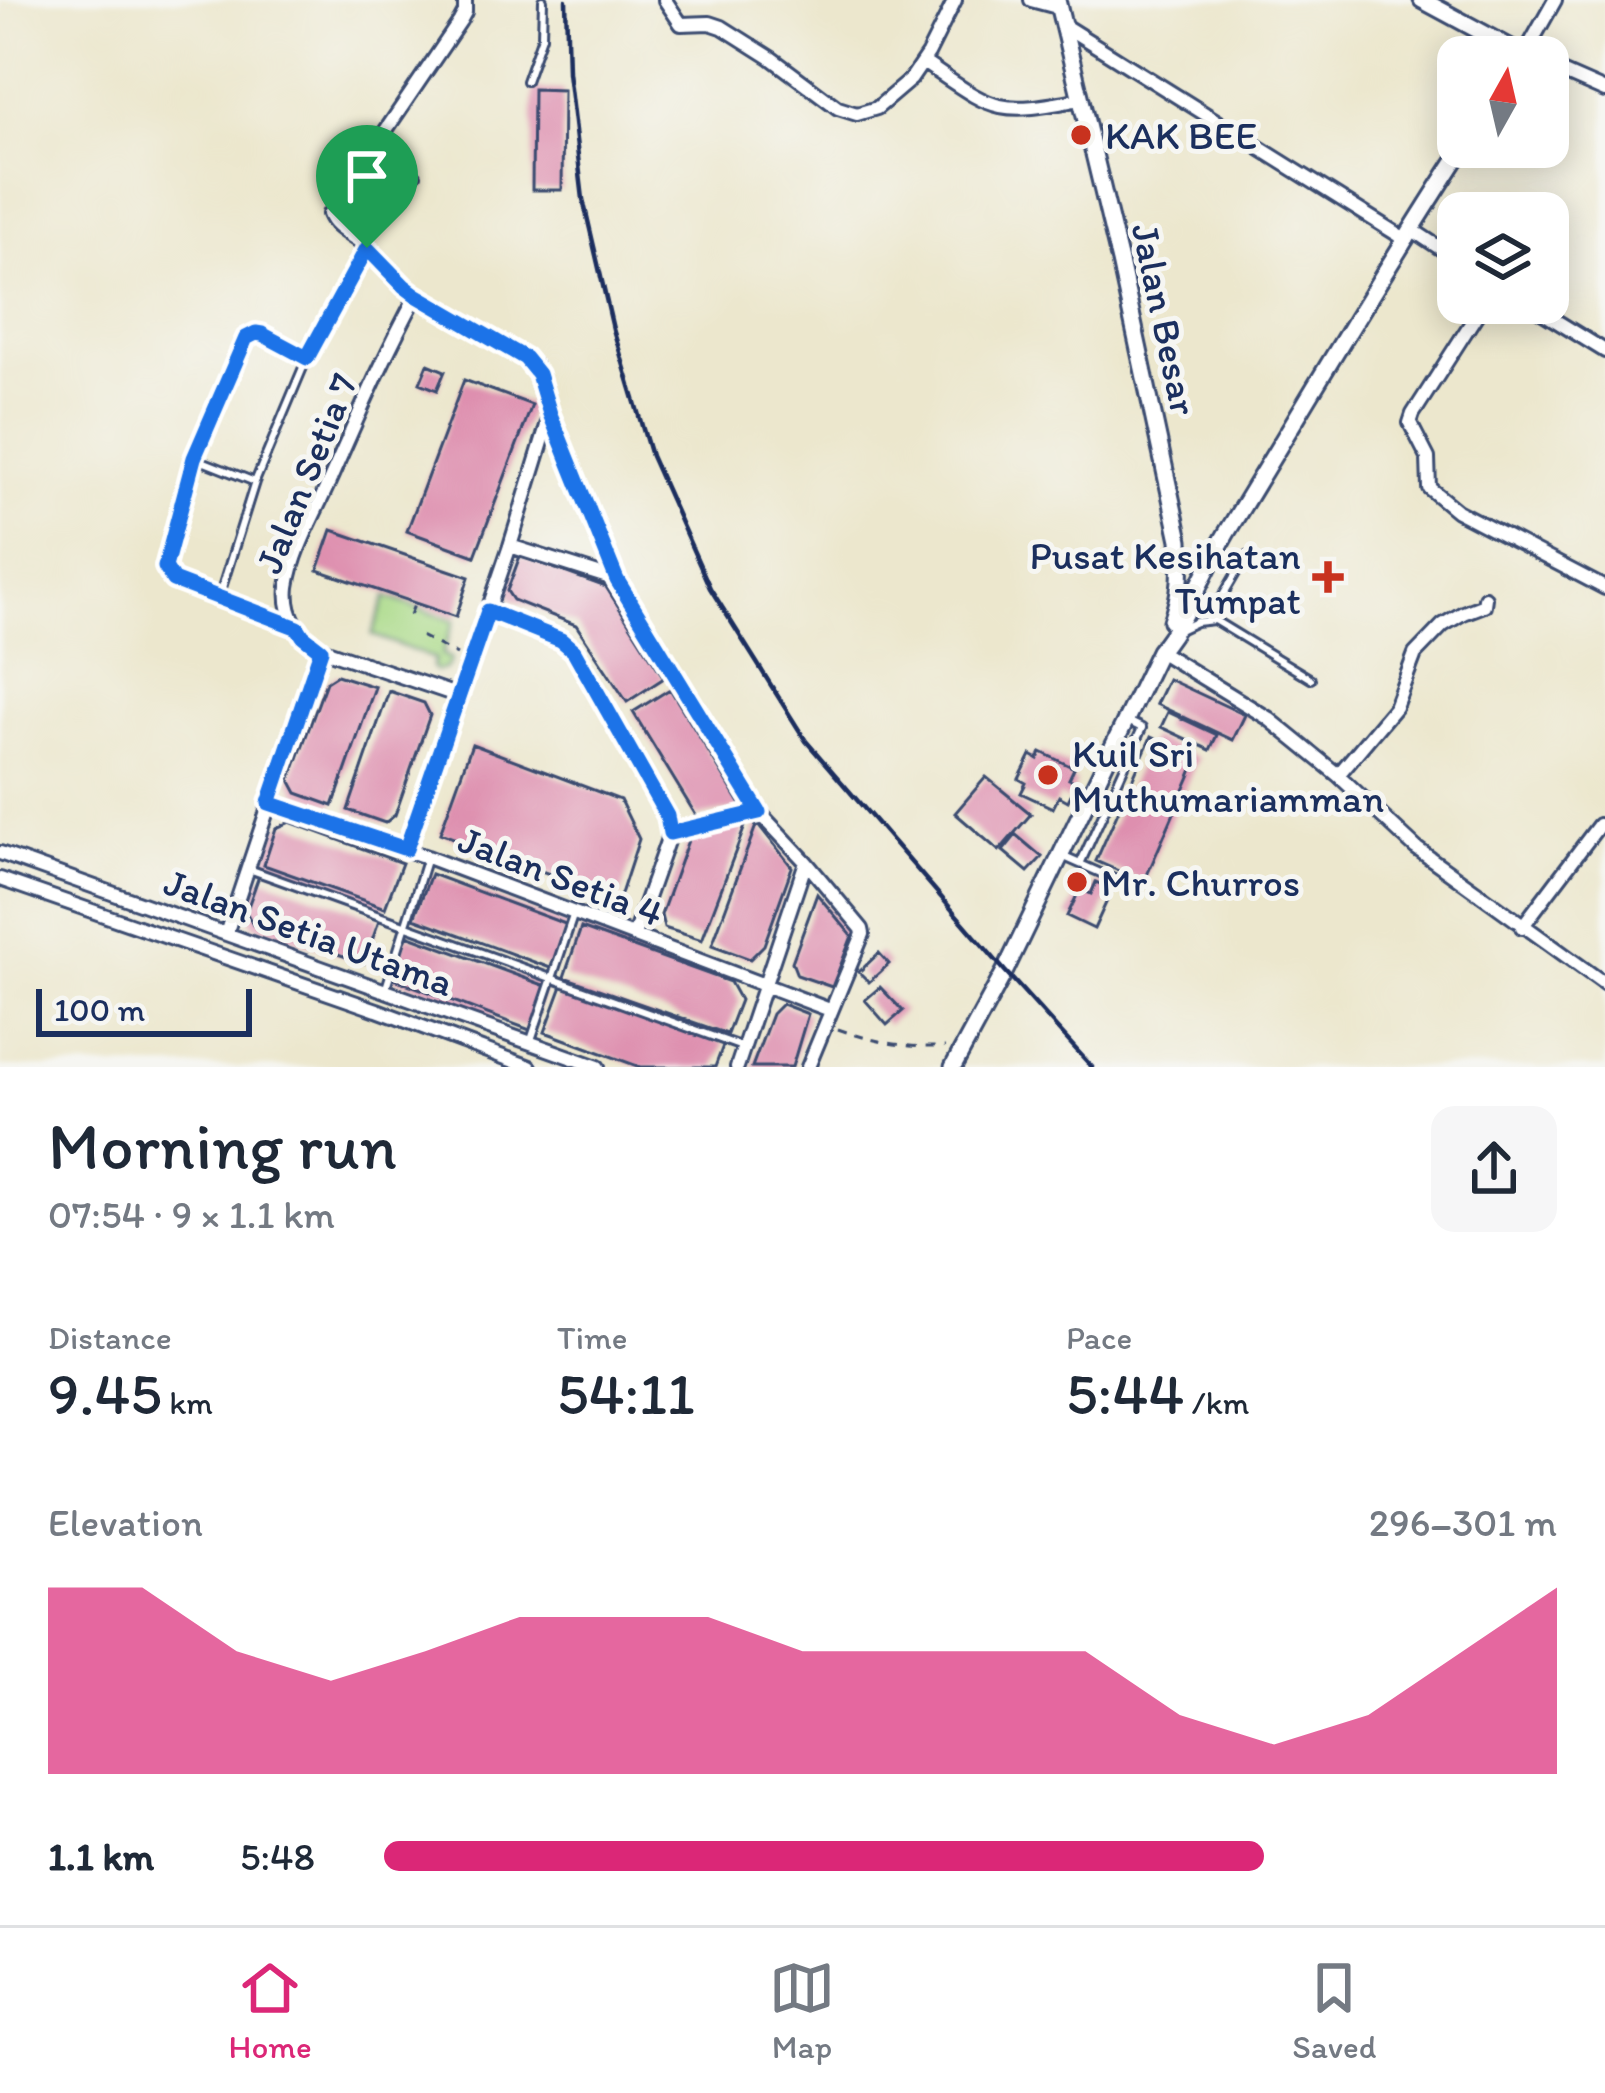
<!DOCTYPE html>
<html lang="en">
<head>
<meta charset="utf-8">
<style>
  body { margin:0; font-family:Itim,sans-serif; background:#f6f6f7; color:#1f2937; height:100vh; display:flex; flex-direction:column; font-size:45px; white-space:nowrap }
  * { box-sizing:border-box; margin:0 }
  p { font-size:39px; color:#747a83 }
  .icon { flex:none; width:66px; height:66px; fill:none; stroke:currentColor; stroke-width:2; stroke-linecap:round; stroke-linejoin:round }
  .map { position:relative; height:1067px; overflow:hidden }
  .sheet { display:flex; flex-direction:column; background:#fff; flex:1 }
  .sheet>* { flex:none }
  .needle { width:78px; rotate:8deg }
  .fabs { position:absolute; left:1437px; top:36px; display:grid; gap:24px }
  .fabs a { display:grid; place-items:center; width:132px; height:132px; border-radius:24px; background:#fff; box-shadow:0 6px 30px #0003; font-size:60px }
  .scale { position:absolute; left:36px; bottom:30px; width:216px; box-sizing:border-box; padding-left:12px; border:6px solid #1b2f5e; border-top:0; font-size:33px; line-height:42px; white-space:nowrap; color:#1b2f5e; -webkit-text-stroke:9px #f6f6f2; paint-order:stroke }
  .pin { position:absolute; display:grid; place-items:center; width:102px; height:102px; color:#fff; margin:-123px -51px; border-radius:50% 50% 50% 0; rotate:-45deg; box-shadow:0 0 12px #0007 }
  .pin .icon { rotate:45deg }
  .round { display:grid; place-items:center; flex:none; width:126px; height:126px; border-radius:24px; background:#f6f6f7 }
  .head { display:flex; align-items:center; justify-content:space-between; height:204px; padding:0 48px }
  h1 { font-size:66px; font-weight:600; line-height:90px }
  .metrics { display:grid; grid-template-columns:repeat(3,1fr); gap:18px; height:204px; padding:12px 48px }
  .metrics div { display:grid; align-content:center }
  .metrics b { font-size:60px; font-weight:600 }
  .metrics small { font-size:33px; font-weight:400 }
  .metrics p { font-size:33px }
  .chart { height:336px; padding:24px 48px }
  .chart p { display:flex; justify-content:space-between }
  .chart svg { width:100%; height:216px; margin-top:12px; fill:#db2777; opacity:.7 }
  ul { padding:0 48px; list-style:none; font-size:39px }
  li { display:grid; grid-template-columns:192px 144px 1fr; align-items:center; height:90px }
  li i { height:30px; border-radius:15px; background:#db2777 }
  .dock { display:flex; justify-content:space-around; align-items:center; height:168px; border-top:3px solid #e0e1e3; background:#fff; font-size:33px; color:#747a83 }
  .dock a { display:grid; justify-items:center; gap:6px }
  .dock .on { color:#db2777 }
  .map>svg:first-child { display:block }
  .green { fill:#aada88; stroke:#628473; stroke-width:3 }
  .building { fill:#de8faf }
  .lines { fill:none; stroke-linecap:round; stroke-linejoin:round }
  .service-casing { stroke:#3a4b6f; stroke-width:12 }
  .minor-casing { stroke:#3a4b6f; stroke-width:18 }
  .tertiary-casing { stroke:#3a4b6f; stroke-width:21 }
  .path { stroke:#3a4b6f; stroke-width:3; stroke-dasharray:9 9; stroke-linecap:butt }
  .service { stroke:#fff; stroke-width:6 }
  .minor { stroke:#fff; stroke-width:12 }
  .tertiary { stroke:#fff; stroke-width:15 }
  .rail { stroke:#1b2f5e; stroke-width:4.5 }
  .route-casing { stroke:#fff; stroke-width:24 }
  .route { stroke:#1a73e8; stroke-width:15 }
  .poi-dot { fill:#c8321e; stroke:#f6f6f2; stroke-width:4.5 }
  .labels { text-anchor:middle; dominant-baseline:central; stroke-width:10; stroke-linejoin:round; paint-order:stroke }
  .poi-label { font-size:39px; fill:#1b2f5e; stroke:#f6f6f2; text-anchor:start }
  .street-label { font-size:39px; fill:#1b2f5e; stroke:#f6f6f2 }
</style>
</head>
<body>
<div class="map">
<svg width="1605" height="1067" viewBox="0 0 1605 1067">
  <rect width="100%" height="100%" fill="#f6f6f2"/>
  <filter id="ink" filterUnits="userSpaceOnUse"><feTurbulence type="fractalNoise" baseFrequency=".00833" numOctaves="2"/><feDisplacementMap in="SourceGraphic" scale="24" xChannelSelector="R" yChannelSelector="G"/><feConvolveMatrix kernelMatrix="1 2 1 2 8 2 1 2 1" color-interpolation-filters="sRGB"/></filter>
  <filter id="wash" filterUnits="userSpaceOnUse"><feTurbulence type="fractalNoise" baseFrequency=".004" numOctaves="4" result="noise"/><feDisplacementMap in="SourceGraphic" scale="48" xChannelSelector="R" yChannelSelector="G"/><feGaussianBlur stdDeviation="2.7" result="paint"/><feColorMatrix in="noise" values="0 0 0 0 0 0 0 0 0 0 0 0 0 0 0 0 0 1.4 0 .05"/><feComposite in="paint" operator="in"/></filter>
  <g filter="url(#wash)">
    <rect width="100%" height="100%" fill="#ece7cd"/>
    <path class="green" d="M386 597 454 621 442 654 451 659 447 668 437 671 432 667 435 659 372 635Z"/>
    <g id="blocks">
      <path class="building" d="M533 89 563 90 562 190H532Z
        M428 364 445 371 437 390 420 383Z
        M464 380 532 405 475 556 407 531Z
        M332 530 469 577 456 617 318 570Z
        M520 556 606 587 664 678 627 702 576 625 513 600 507 591Z
        M337 675 375 687 333 806 297 793 290 780 326 682Z
        M1168 679 1245 715 1233 740 1156 704Z
        M670 689 743 808 697 817 633 712Z
        M389 691 424 703 430 715 395 815 385 823 348 810Z
        M1168 712 1217 735 1210 750 1161 727Z
        M1151 737 1198 758 1144 882 1096 861Z
        M472 744 620 800 639 839 619 900 440 833Z
        M1041 752 1074 768 1069 779 1077 782 1068 801 1059 796 1053 808 1021 793 1026 783 1019 779 1031 755 1038 759Z
        M986 777 1031 814 999 851 955 813Z
        M747 821 702 940 664 928 661 915 691 832Z
        M290 822 402 863 385 908 264 865 276 828Z
        M757 823 792 867 764 945 750 959 712 945Z
        M1016 835 1042 857 1028 872 1003 851Z
        M431 874 568 925 553 969 414 918Z
        M259 876 380 918 364 963 253 925 246 912Z
        M1096 882 1112 890 1094 929 1067 916 1080 889 1091 894Z
        M817 894 852 936 832 987 797 975 792 962Z
        M581 928 730 982 740 1000 727 1034 564 977Z
        M407 935 546 986 530 1030 392 978Z
        M879 953 889 964 869 982 859 972Z
        M562 986 724 1043 715 1067H640L545 1032Z
        M880 987 903 1011 887 1025 865 1000Z
        M782 1004 808 1014 792 1067H752L772 1014Z"/>
    </g>
  </g>
  <g filter="url(#ink)">
    <use href="#blocks" fill-opacity="0" stroke="#3a4b6f" stroke-width="3"/>
    <g class="lines">
      <defs>
        <path id="service" d="M526 81 542 36 543 0
          M394 160 417 175
          M363 243 404 167
          M256 333 307 358
          M197 459 255 482
          M220 594 255 482 307 358 366 248
          M1214 620 1218 604 1246 556
          M1179 630 1196 622 1214 620 1311 679
          M670 833 755 813
          M1062 856 1080 864 1142 728 1128 721
          M1080 864 1135 888
          M249 869 742 1047
          M386 988 427 857
          M531 1040 573 916"/>
        <path id="minor" d="M665 0 681 24 710 23 722 27 771 58 838 108 857 114 877 108 911 79 928 54 955 0
          M1031 0 1057 7
          M1063 25 1405 239
          M1527 57 1524 55 1555 0
          M923 62C993 109 994 117 1080 99
          M1548 66 1605 91
          M1411 229 1458 260
          M417 295C394 279 379 256 357 240 346 232 334 227 329 214L460 21 465 12V0
          M1484 303 1413 414 1410 423 1428 458 1429 488 1457 511 1605 588
          M1527 303 1605 351
          M256 333 246 338 194 458 165 567 173 580 295 626
          M510 546 617 580
          M488 611 561 640 574 651 667 816 670 833 634 935
          M1159 651 1268 718 1338 775 1416 848 1605 984
          M459 696 321 649C299 636 285 614 288 587 293 551 315 514 329 482 357 419 384 355 417 295L525 358 534 366 538 374 550 414 617 580 759 812 806 862 862 929 863 934 808 1067
          M1338 775 1395 707 1415 654 1443 625 1463 613 1484 605 1485 598
          M269 804 427 857 830 1010
          M406 849 510 546 550 416
          M0 853 598 1067
          M0 879 377 1010 530 1067
          M1522 927 1599 825
          M226 934 321 649
          M737 1067 806 862"/>
        <path id="tertiary" d="M1057 0 1120 262 1180 540C1181 569 1182 593 1171 621
          M1422 0 1524 55 1523 57
          M953 1067 1005 971 1159 651C1190 614 1206 565 1232 524 1309 398 1383 271 1464 147"/>
      </defs>
      <use href="#service" class="service-casing"/>
      <use href="#minor" class="minor-casing"/>
      <use href="#tertiary" class="tertiary-casing"/>
      <path class="path" d="M410 615 414 605
        M421 636 457 655
        M838 1029C874 1042 906 1048 945 1047"/>
      <use href="#service" class="service"/>
      <use href="#minor" class="minor"/>
      <use href="#tertiary" class="tertiary"/>
      <path class="rail" d="M566 0 568 72 583 199 613 329 651 456 710 588 806 741 1005 971 1092 1067"/>
    </g>
  </g>
  <g class="lines" filter="url(#ink)">
    <defs>
      <path id="route" d="M367 248 404 286 416 295 525 358 538 374 550 414 617 580 759 812 670 833 667 816 574 651 561 640 488 611 406 849 269 803 321 650 303 636 298 628 173 580 165 567 194 458 246 338 256 333 262 334 307 358Z"/>
    </defs>
    <use href="#route" class="route-casing"/>
    <use href="#route" class="route"/>
  </g>
  <g class="poi-dot">
    <circle cx="1081" cy="135" r="12"/>
    <path d="M1322 559h12v12h12v12h-12v12h-12v-12h-12v-12h12z"/>
    <circle cx="1048" cy="775" r="12"/>
    <circle cx="1077" cy="882" r="12"/>
  </g>
  <g class="labels">
    <g class="poi-label">
      <text x="1105" y="135">KAK BEE</text>
      <text x="1301" y="555" text-anchor="end">Pusat Kesihatan<tspan x="1301" dy="45">Tumpat</tspan></text>
      <text x="1072" y="753">Kuil Sri<tspan x="1072" dy="45">Muthumariamman</tspan></text>
      <text x="1101" y="882">Mr. Churros</text>
    </g>
    <g class="street-label">
      <text transform="translate(1165 319) rotate(78)">Jalan Besar</text>
      <text transform="translate(306 473) rotate(-68)">Jalan Setia 7</text>
      <text transform="translate(561 876) rotate(21)">Jalan Setia 4</text>
      <text transform="translate(309 932) rotate(20)">Jalan Setia Utama</text>
    </g>
  </g>
</svg>
<div class="fabs">
<a><svg class="needle" viewBox="-14 -14 28 28"><path d="M0-13l5 13h-10z" fill="#e53935"/><path d="M0 13l5-13h-10z" fill="#747a83"/></svg></a>
<a><svg class="icon" aria-label="layers" viewBox="0 0 24 24"><path d="M12 4l9 5-9 5-9-5zM3 14l9 5 9-5"/></svg></a>
</div>
<div class="scale">100 m</div>
<div class="pin" style="left:367px;top:248px;background:#1e9e55"><svg class="icon" aria-label="arrive" viewBox="0 0 24 24"><path d="M6 21V4h12l-3 4 3 4H6"/></svg></div>
</div>
<section class="sheet">
<div class="head"><div><h1>Morning run</h1><p>07:54 · 9 × 1.1 km</p></div><a class="round"><svg class="icon" aria-label="share" viewBox="0 0 24 24"><path d="M12 15V3M7 8l5-5 5 5M5 13v7h14v-7"/></svg></a></div>
<div class="metrics">
<div><p>Distance</p><b>9.45<small> km</small></b></div>
<div><p>Time</p><b>54:11</b></div>
<div><p>Pace</p><b>5:44<small> /km</small></b></div>
</div>
<div class="chart"><p><span>Elevation</span>296–301 m</p>
<svg viewBox="0 0 160 44" preserveAspectRatio="none"><path d="M0 44V6L10 6L20 19L30 25L40 19L50 12L60 12L70 12L80 19L90 19L100 19L110 19L120 32L130 38L140 32L150 19L160 6V44z"/></svg>
</div>
<ul>
<li><b>1.1 km</b>5:48<i style="width:75%"></i></li>
</ul>
</section>
<nav class="dock">
<a class="on"><svg class="icon" aria-label="home" viewBox="0 0 24 24"><path d="M3 11l9-7 9 7M6 9v11h12V9"/></svg>Home</a>
<a><svg class="icon" aria-label="map" viewBox="0 0 24 24"><path d="M3 6l6-2 6 2 6-2v14l-6 2-6-2-6 2zM9 4v14M15 6v14"/></svg>Map</a>
<a><svg class="icon" aria-label="saved" viewBox="0 0 24 24"><path d="M7 4h10v16l-5-4-5 4z"/></svg>Saved</a>
</nav>
</body>
</html>
